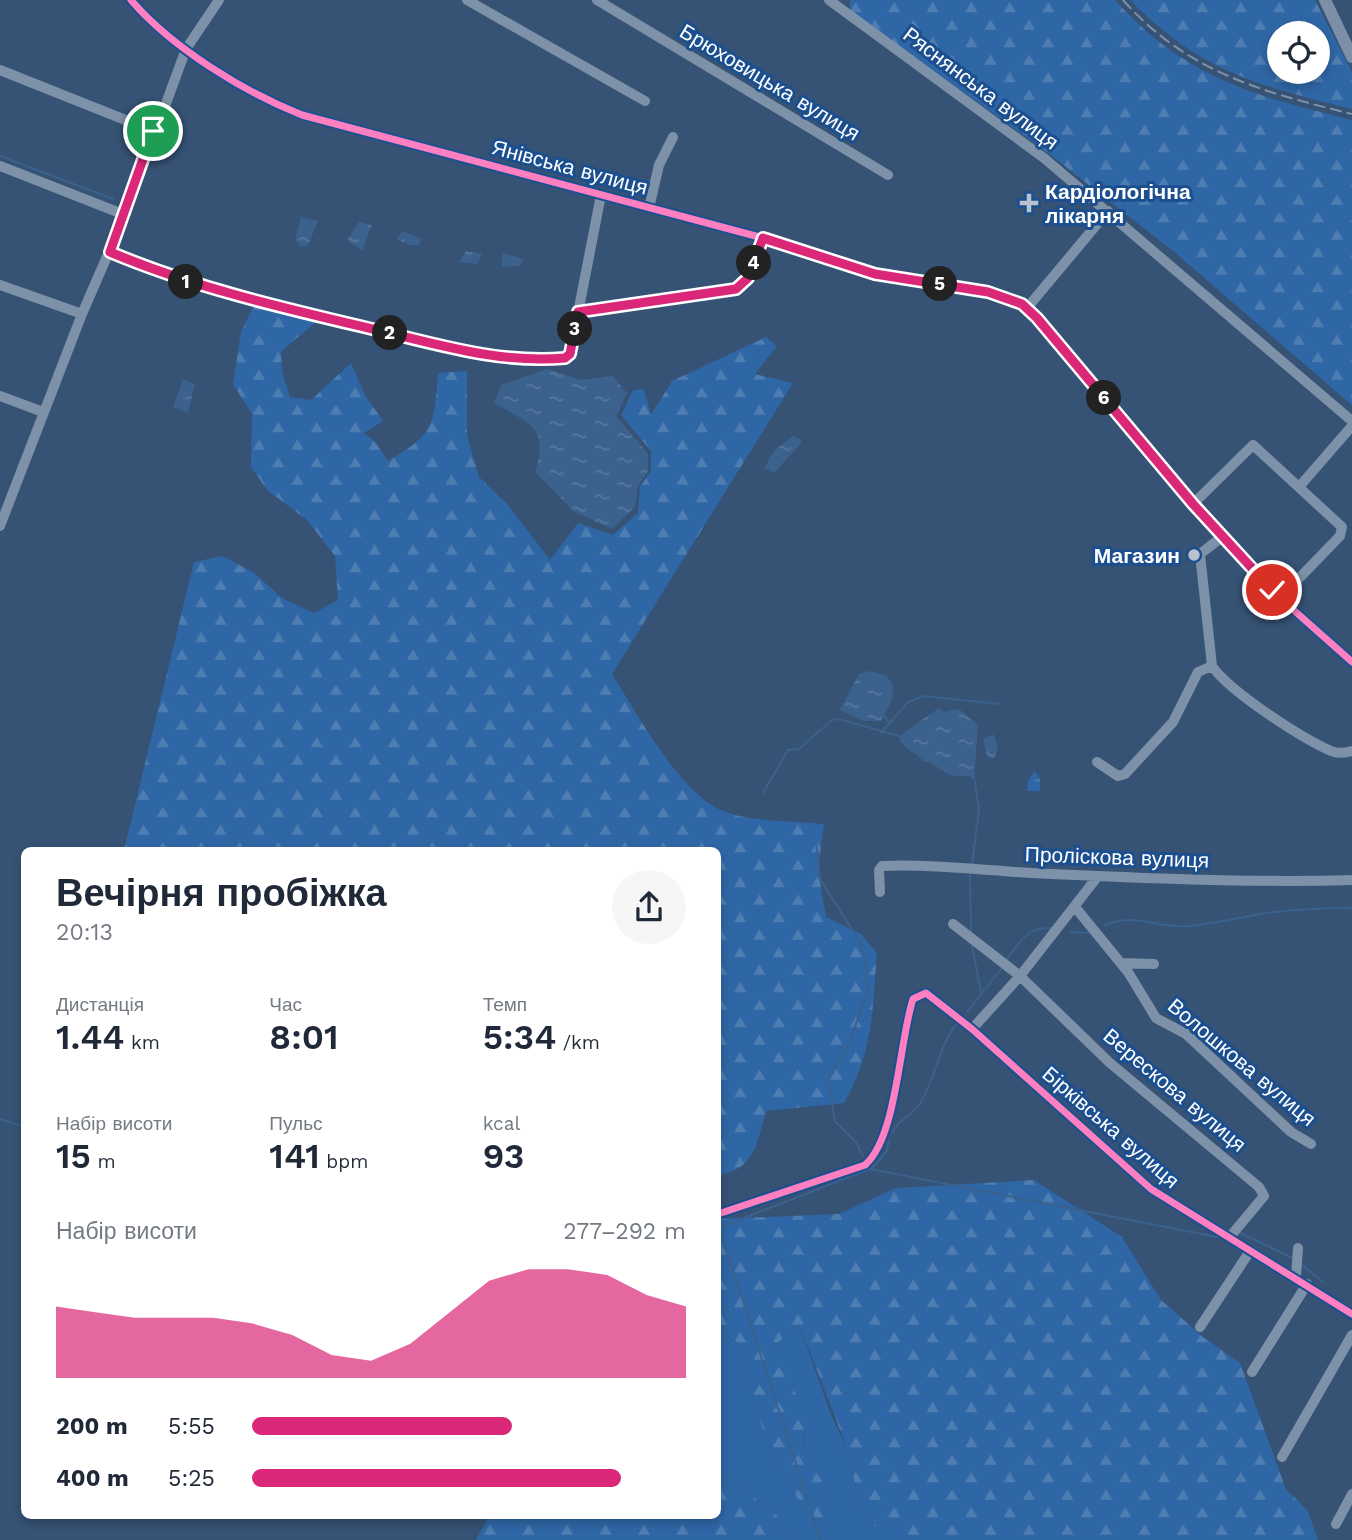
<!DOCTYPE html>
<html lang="uk">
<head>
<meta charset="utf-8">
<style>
  body { margin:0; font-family:"Work Sans",sans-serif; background:#f6f6f7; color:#1f2937; height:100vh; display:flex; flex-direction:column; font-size:26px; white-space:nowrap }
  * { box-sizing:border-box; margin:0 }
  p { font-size:23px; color:#747a83 }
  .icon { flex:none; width:38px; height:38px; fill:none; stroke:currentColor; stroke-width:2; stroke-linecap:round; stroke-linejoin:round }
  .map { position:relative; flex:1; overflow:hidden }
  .side { position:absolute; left:21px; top:847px; width:700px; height:672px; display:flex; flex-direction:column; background:#fff; border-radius:10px; box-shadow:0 4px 10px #0003 }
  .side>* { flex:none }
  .fabs { position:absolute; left:1267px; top:21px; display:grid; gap:14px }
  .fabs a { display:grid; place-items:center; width:63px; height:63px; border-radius:50%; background:#fff; box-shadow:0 4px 10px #0003; font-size:35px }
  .pin { position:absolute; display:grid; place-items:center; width:60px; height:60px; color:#fff; margin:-30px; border:4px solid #fff; border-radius:50%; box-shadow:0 2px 7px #0007 }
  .km { position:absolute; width:35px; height:35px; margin:-18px; border-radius:50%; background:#222; color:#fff; font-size:19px; line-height:35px; text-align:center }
  .round { display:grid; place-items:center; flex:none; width:74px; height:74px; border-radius:37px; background:#f6f6f7 }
  .summary { display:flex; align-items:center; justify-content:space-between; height:119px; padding:0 35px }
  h1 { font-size:38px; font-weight:600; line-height:52px }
  .figures { display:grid; grid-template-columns:repeat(3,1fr); gap:10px; height:119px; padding:7px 35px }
  .figures div { display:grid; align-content:center }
  .figures b { font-size:35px; font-weight:600 }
  .figures small { font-size:19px; font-weight:400 }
  .figures p { font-size:19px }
  .chart { height:196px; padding:14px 35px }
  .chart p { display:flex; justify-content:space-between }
  .chart svg { width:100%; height:126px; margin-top:7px; fill:#db2777; opacity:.7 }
  ul { padding:0 35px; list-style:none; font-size:23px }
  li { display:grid; grid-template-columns:112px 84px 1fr; align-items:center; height:52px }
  li i { height:18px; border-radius:9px; background:#db2777 }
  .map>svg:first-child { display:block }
  .grass { fill:#2f66a5 }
  .forest { fill:url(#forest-firs); fill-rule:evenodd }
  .wetland { fill:url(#wetland-marsh) }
  .water { fill:url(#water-ripples) }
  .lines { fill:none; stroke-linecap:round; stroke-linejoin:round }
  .stream { stroke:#3b618d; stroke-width:2 }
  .minor { stroke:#7d92a8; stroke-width:10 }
  .major { stroke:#7d8ea7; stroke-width:12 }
  .rail { stroke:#7e92a7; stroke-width:2; stroke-dasharray:12 5; stroke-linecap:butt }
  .cycleway-casing { stroke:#1b4f8f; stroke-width:11 }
  .cycleway { stroke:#ff80c0; stroke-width:7 }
  .route-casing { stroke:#fff; stroke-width:14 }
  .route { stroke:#db2777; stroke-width:9 }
  .poi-dot { fill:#b9c2ce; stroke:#1b4f8f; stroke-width:2.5 }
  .labels { text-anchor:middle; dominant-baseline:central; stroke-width:6; stroke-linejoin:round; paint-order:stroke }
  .street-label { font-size:21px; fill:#fff; stroke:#1b4f8f }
  .poi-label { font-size:21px; font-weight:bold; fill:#fff; stroke:#1b4f8f; text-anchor:start }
</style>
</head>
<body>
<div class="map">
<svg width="1352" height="1540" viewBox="0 0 1352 1540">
  <defs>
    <pattern id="forest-firs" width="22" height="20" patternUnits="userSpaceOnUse" patternTransform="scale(1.75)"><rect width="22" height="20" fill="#2f66a5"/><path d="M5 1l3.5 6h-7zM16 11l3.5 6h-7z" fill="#4e7db2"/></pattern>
    <pattern id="wetland-marsh" width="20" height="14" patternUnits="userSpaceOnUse" patternTransform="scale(1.75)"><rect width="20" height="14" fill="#2f66a5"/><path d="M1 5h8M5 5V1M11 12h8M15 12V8" fill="none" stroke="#4e7db2"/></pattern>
    <pattern id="water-ripples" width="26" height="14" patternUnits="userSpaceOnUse" patternTransform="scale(1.75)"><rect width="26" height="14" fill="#3b618d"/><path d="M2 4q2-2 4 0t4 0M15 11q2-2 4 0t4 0" fill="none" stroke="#58799e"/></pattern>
  </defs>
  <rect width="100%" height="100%" fill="#365274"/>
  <path class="grass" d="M799 1324 831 1415 847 1448 858 1498 872 1527 893 1524 907 1534 902 1540H832L824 1512 822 1481 803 1452 804 1422 773 1347Z
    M718 1332C760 1345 745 1387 759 1419 769 1444 781 1470 794 1493 803 1509 818 1521 821 1540H787L779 1517 718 1468Z"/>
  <path class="forest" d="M850 0H1115C1185 78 1255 96 1352 120V405L1173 251 1043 149 850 11Z
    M1130 0H1315L1352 72V109C1257 85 1201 72 1130 0ZM1318 33V72H1279V33Z
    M283 306 321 317 281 352 282 372 290 397 311 400 351 363 365 395 383 421 364 433 375 442 388 461C435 434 434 425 438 373L467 371V435L479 477 508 505 550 560 578 523 613 535 638 513 640 487 651 471V451L621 415 633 390 644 389 651 415 672 381 766 337 777 346 755 374 793 383 612 674C637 713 680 794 723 811 750 822 794 821 824 824L818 870 826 917 861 934 877 953C872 1012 874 1050 844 1103L766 1111C757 1142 755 1170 718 1175V850H124L194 562 222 556 253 572 282 598 314 613 338 600 335 556 307 520 267 490 251 467 252 414 233 384 241 332 253 307Z
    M1034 1180 1122 1237 1161 1300 1203 1337 1240 1363 1286 1489 1308 1511 1318 1540H902L907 1534 893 1524 872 1527 858 1498 847 1448 799 1324 773 1347 788 1371 798 1400 804 1422 803 1452 822 1481 824 1512 832 1540H821C818 1521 803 1509 794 1493 781 1470 769 1444 759 1419 745 1387 760 1345 718 1332V1219L839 1214 896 1188Z
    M718 1468 779 1517 787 1540H476L489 1516H718Z"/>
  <path class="wetland" d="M1035 771 1040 779V791H1027L1028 780Z"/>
  <path class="water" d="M301 217 318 221 308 245 301 247 295 239Z
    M359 222 372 225 362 251 347 240Z
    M402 231 422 239 419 245H409L397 239Z
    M466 251 482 254 477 264 459 262Z
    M503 253 523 259 520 266 501 267Z
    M547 369 581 380 613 376 627 393 616 416 648 454V471L638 486 635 507 612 529 573 511 535 472C550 426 529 424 494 403L501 385Z
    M183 379 195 384 188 413 173 407Z
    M793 436 801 439V443L774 473 764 468 775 450Z
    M868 671 886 675 894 686 891 702 881 721H864L840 710 859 674Z
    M939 708 945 712 959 709 978 725 974 780 969 776C949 778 946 773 930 762H924C917 752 906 751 899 740L902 734Z
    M993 734C998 743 999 751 993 759L987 756 983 739Z"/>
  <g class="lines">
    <path class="stream" d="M0 156 113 199
      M883 714 889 723
      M881 733 907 703 923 696 1000 704
      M763 793 788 750 799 749 832 720 839 719 902 737
      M816 841 820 879 860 942 865 959 868 991 850 1040 828 1078 835 1121 856 1142 863 1156
      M972 864 979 809 974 777
      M970 875 971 933
      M1105 925C1137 912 1157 929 1190 926 1213 924 1237 918 1260 914 1291 909 1321 908 1352 908
      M1071 932 1088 933
      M972 946 981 992
      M1006 961C1020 942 1026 927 1051 928
      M967 1012 1001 969
      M0 1119 24 1127
      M892 1133C899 1118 914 1115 921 1102 936 1076 939 1045 958 1022
      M872 1168 887 1151 889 1140
      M718 1228 870 1169 1217 1237
      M719 1228 821 1540
      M1241 1233 1292 1258
      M1302 1265 1323 1282"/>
    <path class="minor" d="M131 0C172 48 244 92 302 115L763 238 875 274 988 291 1022 304 1037 318 1222 537 1280 598 1352 662
      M467 0 645 101
      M597 0 888 175
      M829 0 1044 158 1352 421
      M0 70 153 131
      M0 166 125 215
      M649 208 659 165 673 137
      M110 252C198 289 288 309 381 331 440 345 503 363 565 358L570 354 601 195
      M0 285 82 314
      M1027 308 1108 211
      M577 312 735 289 748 277 763 238
      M0 396 43 412
      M1299 487 1352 426
      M1193 504 1253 445 1342 527 1340 536 1280 598
      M0 526 82 314 125 215 186 49 219 0
      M1212 666C1229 691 1301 738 1331 751 1338 754 1345 753 1352 751
      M1097 762 1118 776 1125 774 1173 722 1198 672 1212 666 1200 554 1222 537
      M880 892 879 870 882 866C932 864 981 870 1031 873 1138 878 1245 883 1352 880
      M1075 907 1128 972 1156 1018 1186 1034 1291 1132 1311 1144
      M953 924 1020 976 1110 1063 1259 1187 1264 1196 1229 1238
      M1121 963 1154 964
      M972 1029 1020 976 1098 876
      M718 1214 865 1165C897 1137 899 1042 913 999L926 993 972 1029 1151 1189 1352 1314
      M1296 1277 1298 1248
      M1200 1327 1250 1251
      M1252 1372 1307 1284
      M1282 1457 1352 1335
      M1336 1524 1352 1494"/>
    <path class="major" d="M1325 0 1352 57"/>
    <path class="rail" d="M1123 0C1187 72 1262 92 1352 114"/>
    <defs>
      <path id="cycleway" d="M131 0C172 48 244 92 302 115L763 238 875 274 988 291 1022 304 1037 318 1222 537 1280 598 1352 662
        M718 1214 865 1165C897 1137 899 1042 913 999L926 993 972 1029 1151 1189 1352 1314"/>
    </defs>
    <use href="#cycleway" class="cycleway-casing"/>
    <use href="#cycleway" class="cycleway"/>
  </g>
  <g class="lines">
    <defs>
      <path id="route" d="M153 131 110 252C198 289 288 309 381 331 439 345 503 364 565 358L570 354 578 312 736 289 748 278 763 238 875 274 988 292 1022 304 1037 318 1193 504 1272 590"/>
    </defs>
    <use href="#route" class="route-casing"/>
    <use href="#route" class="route"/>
  </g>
  <g class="poi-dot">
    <path d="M1025.5 192.5h7v7h7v7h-7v7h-7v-7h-7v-7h7z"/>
    <circle cx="1194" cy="555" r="7"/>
  </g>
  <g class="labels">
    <g class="street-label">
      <text transform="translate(770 82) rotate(31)">Брюховицька вулиця</text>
      <text transform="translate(981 88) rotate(37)">Ряснянська вулиця</text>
      <text transform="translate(570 167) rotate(15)">Янівська вулиця</text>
      <text transform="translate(1117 857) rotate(2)">Проліскова вулиця</text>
      <text transform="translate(1242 1062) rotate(40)">Волошкова вулиця</text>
      <text transform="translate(1175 1090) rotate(40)">Верескова вулиця</text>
      <text transform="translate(1111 1127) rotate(41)">Бірківська вулиця</text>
    </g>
    <g class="poi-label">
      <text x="1045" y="191">Кардіологічна<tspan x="1045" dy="24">лікарня</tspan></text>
      <text x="1180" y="555" text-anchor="end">Магазин</text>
    </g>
  </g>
</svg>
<div class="fabs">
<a><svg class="icon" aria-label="locate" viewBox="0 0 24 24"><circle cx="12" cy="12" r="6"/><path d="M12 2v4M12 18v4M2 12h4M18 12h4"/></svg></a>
</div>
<div class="pin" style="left:153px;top:131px;background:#1e9e55"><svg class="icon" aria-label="arrive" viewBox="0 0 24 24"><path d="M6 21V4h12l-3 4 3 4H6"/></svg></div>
<div class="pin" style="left:1272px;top:590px;background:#d93025"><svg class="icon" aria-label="check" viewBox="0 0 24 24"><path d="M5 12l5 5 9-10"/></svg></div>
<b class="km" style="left:186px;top:282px">1</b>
<b class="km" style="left:390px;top:333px">2</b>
<b class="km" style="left:575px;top:329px">3</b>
<b class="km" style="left:754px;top:263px">4</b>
<b class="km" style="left:940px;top:284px">5</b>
<b class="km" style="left:1104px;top:398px">6</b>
<section class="side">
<div class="summary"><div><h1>Вечірня пробіжка</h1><p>20:13</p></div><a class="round"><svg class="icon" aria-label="share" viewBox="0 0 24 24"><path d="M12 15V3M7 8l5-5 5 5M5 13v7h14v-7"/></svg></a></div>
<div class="figures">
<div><p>Дистанція</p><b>1.44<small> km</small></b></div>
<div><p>Час</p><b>8:01</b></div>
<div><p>Темп</p><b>5:34<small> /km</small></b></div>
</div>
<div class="figures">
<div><p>Набір висоти</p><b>15<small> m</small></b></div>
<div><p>Пульс</p><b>141<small> bpm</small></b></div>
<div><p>kcal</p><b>93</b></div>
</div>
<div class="chart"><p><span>Набір висоти</span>277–292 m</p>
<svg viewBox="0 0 160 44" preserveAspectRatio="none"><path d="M0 44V19L10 21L20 23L30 23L40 23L50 25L60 29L70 36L80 38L90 32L100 21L110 10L120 6L130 6L140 8L150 15L160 19V44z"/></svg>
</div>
<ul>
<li><b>200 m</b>5:55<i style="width:60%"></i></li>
<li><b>400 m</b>5:25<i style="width:85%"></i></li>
</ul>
</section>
</div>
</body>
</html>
